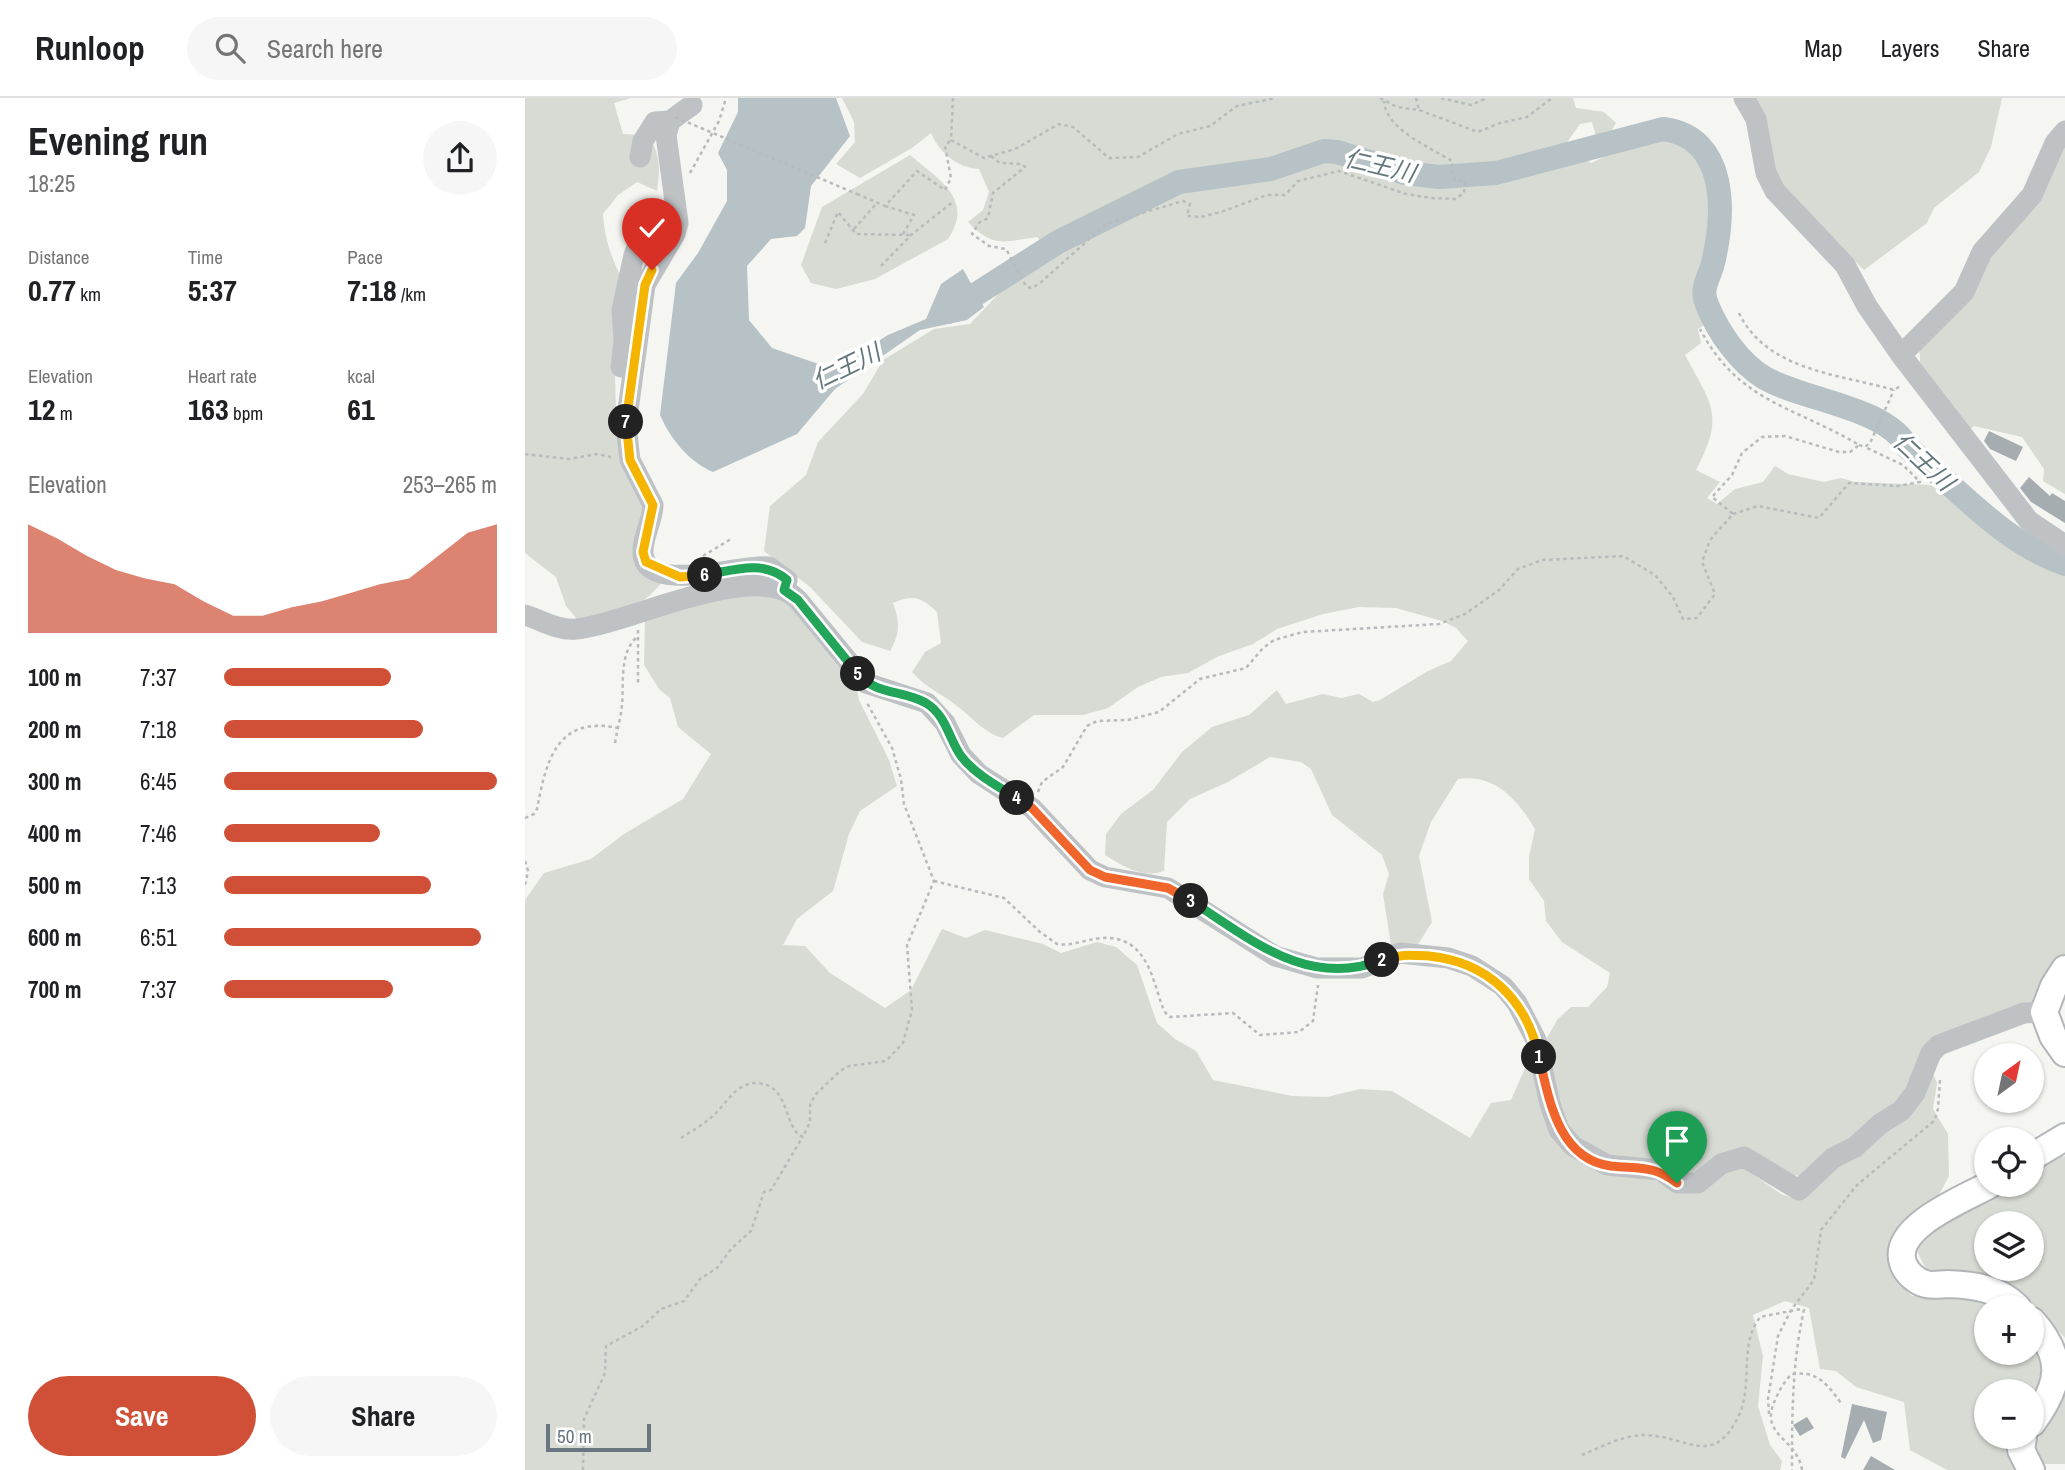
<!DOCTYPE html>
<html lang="en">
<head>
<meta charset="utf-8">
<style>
  body { margin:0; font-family:"Archivo Narrow","Noto Sans JP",sans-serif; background:#f6f6f6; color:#202124; height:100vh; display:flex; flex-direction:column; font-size:26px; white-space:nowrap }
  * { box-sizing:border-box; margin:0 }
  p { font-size:23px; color:#757577 }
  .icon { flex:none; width:38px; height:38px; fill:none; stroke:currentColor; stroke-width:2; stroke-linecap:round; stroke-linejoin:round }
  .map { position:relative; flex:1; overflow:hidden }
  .drawer { display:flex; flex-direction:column; background:#fff; width:525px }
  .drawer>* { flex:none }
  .needle { width:46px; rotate:33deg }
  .buttons { position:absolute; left:1449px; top:945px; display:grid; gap:14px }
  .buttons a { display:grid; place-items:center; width:70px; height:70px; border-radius:50%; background:#fff; box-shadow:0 2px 5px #0004; font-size:35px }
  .scale { position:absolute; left:21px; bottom:18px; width:105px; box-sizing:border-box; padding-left:7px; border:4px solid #67767f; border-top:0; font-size:19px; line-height:24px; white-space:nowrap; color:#67767f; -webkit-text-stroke:5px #fff; paint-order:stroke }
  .pin { position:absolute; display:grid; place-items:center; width:60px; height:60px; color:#fff; margin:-72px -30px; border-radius:50% 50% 50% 0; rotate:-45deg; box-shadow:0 0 7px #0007 }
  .pin .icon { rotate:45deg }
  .km { position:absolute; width:35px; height:35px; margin:-18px; border-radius:50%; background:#222; color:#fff; font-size:19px; line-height:35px; text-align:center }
  .round { display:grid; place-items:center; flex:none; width:74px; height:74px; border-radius:37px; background:#f6f6f6 }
  .summary { display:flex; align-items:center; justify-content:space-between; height:119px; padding:0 28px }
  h1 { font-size:38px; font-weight:700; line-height:52px }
  .stats { display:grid; grid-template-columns:repeat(3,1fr); gap:10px; height:119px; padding:7px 28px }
  .stats div { display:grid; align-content:center }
  .stats b { font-size:30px; font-weight:700 }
  .stats small { font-size:19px; font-weight:400 }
  .stats p { font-size:19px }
  .chart { height:196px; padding:14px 28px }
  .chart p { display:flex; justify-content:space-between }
  .chart svg { width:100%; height:126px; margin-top:7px; fill:#cf5037; opacity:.7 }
  .action { display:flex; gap:14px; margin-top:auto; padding:14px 28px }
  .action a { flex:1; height:80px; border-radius:42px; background:#cf5037; color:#fff; font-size:28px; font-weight:700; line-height:80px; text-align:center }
  .action a+a { background:#f6f6f6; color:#202124 }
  ul { padding:0 28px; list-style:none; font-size:23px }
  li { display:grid; grid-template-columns:112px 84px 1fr; align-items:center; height:52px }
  li i { height:18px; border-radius:9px; background:#cf5037 }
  header { display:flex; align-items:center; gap:42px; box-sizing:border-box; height:98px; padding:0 35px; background:#fff; border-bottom:2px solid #e0e0e0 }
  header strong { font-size:33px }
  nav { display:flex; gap:38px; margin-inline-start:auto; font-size:24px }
  .search { width:490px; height:63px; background:#f6f6f6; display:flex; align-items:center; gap:18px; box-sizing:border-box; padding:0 24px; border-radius:38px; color:#757577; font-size:26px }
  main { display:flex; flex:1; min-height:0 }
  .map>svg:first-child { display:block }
  .green { fill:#d7dbd3; fill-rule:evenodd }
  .water { fill:#b6c2c5 }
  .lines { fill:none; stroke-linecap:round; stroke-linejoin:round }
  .river { stroke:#b6c2c5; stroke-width:24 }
  .building { fill:#a6adb1 }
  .major-casing { stroke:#b2b6b9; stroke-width:30 }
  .path { stroke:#b8bbbc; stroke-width:2.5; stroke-dasharray:3.5 3.5; stroke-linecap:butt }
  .minor { stroke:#bec2c5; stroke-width:21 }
  .major { stroke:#fff; stroke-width:26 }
  .path-bridge { stroke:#b8bbbc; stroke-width:2.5; stroke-dasharray:3.5 3.5; stroke-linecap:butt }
  .split-1-casing { stroke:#fff; stroke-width:14 }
  .split-2-casing { stroke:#fff; stroke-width:14 }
  .split-3-casing { stroke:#fff; stroke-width:14 }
  .split-4-casing { stroke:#fff; stroke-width:14 }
  .split-5-casing { stroke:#fff; stroke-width:14 }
  .split-6-casing { stroke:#fff; stroke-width:14 }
  .split-7-casing { stroke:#fff; stroke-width:14 }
  .split-8-casing { stroke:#fff; stroke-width:14 }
  .split-1 { stroke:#f0652b; stroke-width:9 }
  .split-2 { stroke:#f5b400; stroke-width:9 }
  .split-3 { stroke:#22a559; stroke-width:9 }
  .split-4 { stroke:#f0652b; stroke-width:9 }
  .split-5 { stroke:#22a559; stroke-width:9 }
  .split-6 { stroke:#22a559; stroke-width:9 }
  .split-7 { stroke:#f5b400; stroke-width:9 }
  .split-8 { stroke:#f5b400; stroke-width:9 }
  .labels { text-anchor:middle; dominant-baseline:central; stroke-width:7; stroke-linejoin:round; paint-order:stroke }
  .water-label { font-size:24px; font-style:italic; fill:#63777c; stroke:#fff }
</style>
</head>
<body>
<header>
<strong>Runloop</strong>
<div class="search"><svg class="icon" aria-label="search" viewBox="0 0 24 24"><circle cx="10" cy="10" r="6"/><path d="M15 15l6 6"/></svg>Search here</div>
<nav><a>Map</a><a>Layers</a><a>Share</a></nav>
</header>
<main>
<section class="drawer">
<div class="summary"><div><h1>Evening run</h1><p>18:25</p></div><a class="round"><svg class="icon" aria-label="share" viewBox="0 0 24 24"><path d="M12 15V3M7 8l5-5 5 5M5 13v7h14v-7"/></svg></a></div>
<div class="stats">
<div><p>Distance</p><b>0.77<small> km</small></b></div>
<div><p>Time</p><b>5:37</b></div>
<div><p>Pace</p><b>7:18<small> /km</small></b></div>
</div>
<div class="stats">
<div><p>Elevation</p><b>12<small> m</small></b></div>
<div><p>Heart rate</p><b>163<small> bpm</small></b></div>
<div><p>kcal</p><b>61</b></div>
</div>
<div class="chart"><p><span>Elevation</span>253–265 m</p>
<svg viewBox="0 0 160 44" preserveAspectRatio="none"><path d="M0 44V6L10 11L20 17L30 22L40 25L50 27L60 33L70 38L80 38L90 35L100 33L110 30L120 27L130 25L140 17L150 9L160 6V44z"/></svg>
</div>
<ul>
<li><b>100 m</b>7:37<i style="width:61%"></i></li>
<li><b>200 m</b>7:18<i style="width:73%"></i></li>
<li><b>300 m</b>6:45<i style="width:100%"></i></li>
<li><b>400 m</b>7:46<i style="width:57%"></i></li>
<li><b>500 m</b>7:13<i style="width:76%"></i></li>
<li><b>600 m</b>6:51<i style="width:94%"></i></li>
<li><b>700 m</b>7:37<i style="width:62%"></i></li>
</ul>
<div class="action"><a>Save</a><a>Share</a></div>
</section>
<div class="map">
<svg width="1540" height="1372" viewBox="0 0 1540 1372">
  <rect width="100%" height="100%" fill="#f5f5f2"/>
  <path class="green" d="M0 0H106L89 5 98 36 122 37C136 54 135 72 132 93L112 84 93 97 78 116C80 148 91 171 106 198L89 237 91 316 96 357 120 402V445L140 480C115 515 90 515 52 521L41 508 31 479 0 455Z
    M317 0H1048L1051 10 1079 14 1091 25 1086 34 1072 42 1067 24 1055 26 1040 47 1066 65 1127 37H1151L1164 45 1178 64 1189 85 1190 112 1184 162 1174 188 1176 204 1186 223 1173 231 1176 245 1160 257C1187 307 1200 317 1171 372L1195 384 1182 400 1192 406 1210 391 1238 384 1250 368 1263 376 1299 384 1316 380 1330 384 1405 387 1435 399 1468 431 1514 465 1540 474V860L1510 903 1419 935 1384 1000 1338 1037 1274 1078 1193 1057 1169 1077 1085 1064 1038 1027 1017 949 1032 922 1046 909H1063L1082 889 1085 875 1037 844 1021 823 1019 803 1004 781V759L1010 731C993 702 970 675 933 681L906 724 894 758 907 824 892 848 868 859 858 796 864 776 857 757 807 717 786 671 776 664 745 659 703 684 665 701 642 724 639 773C617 781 598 768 580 757L581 736 596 716 628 692 657 654 687 629 724 617 752 592 761 606 798 596 816 600 834 596 848 604 855 602 903 573 926 563 943 543 931 530 917 523 871 510 834 509 798 516 752 531 728 546 694 558 663 575 636 579 613 589 583 610 558 617H509L478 640C459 635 448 620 432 608 416 595 402 591 387 574L400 554 416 545 412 514C396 499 389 496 368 505 375 524 375 536 365 553L337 544 285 489 239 453 245 408 281 377 293 344 338 296 358 262 409 231 445 226 481 188 512 170 527 157 512 139C478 144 468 150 443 124L458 112 464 94 454 71C432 70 414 54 406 35L387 50 335 80 311 66 330 44 329 24Z
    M1226 0H1477L1466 49 1454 74 1409 110 1402 125 1339 172 1257 95Z
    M1540 41V396L1518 383 1519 371 1497 339 1449 328 1435 341 1396 273 1394 249 1453 172Z
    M385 57C413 81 450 101 423 141L350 181 311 191 286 185 276 167 297 109Z
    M205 486 256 499 330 581 334 602 364 662 372 688 335 713 324 736 308 793 272 821 258 847 280 848 305 875 360 910 386 892 417 831 441 840 460 832 518 846 536 855 572 844 591 849 612 867 632 925 650 941 671 953 688 982 768 998 802 999 835 991 867 993 945 1040 966 1005 986 1002 1000 970 1011 963 1035 1041 1131 1078 1154 1094 1207 1062 1256 1096 1273 1102 1281 1097 1405 969 1412 985 1408 1011 1423 1036 1424 1078 1414 1097 1395 1114 1371 1158 1377 1188 1387 1198 1414 1200 1424 1195 1484 1209H1461V1255H1507V1230L1524 1261 1507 1314V1293H1461V1339H1491L1498 1372H1422L1385 1352 1379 1304 1331 1289 1311 1273 1295 1271 1284 1210 1260 1203 1228 1217 1238 1258 1233 1308 1245 1347 1257 1363 1255 1372H0V802L19 775 66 761 99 736 158 701 186 656 153 629 145 600 134 591 119 567 120 523Z
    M1540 1058V1240C1517 1217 1491 1183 1457 1175 1439 1171 1420 1175 1401 1171L1392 1153 1397 1138 1483 1087H1507V1071L1523 1061ZM1461 1125H1507V1171H1461Z
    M1540 1290V1366H1520L1512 1357 1510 1348Z"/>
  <path class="water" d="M213 0H311L325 38 286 88 280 130 272 138 246 141 222 168 224 222 247 250 308 271 363 237 401 221 416 186 438 171 459 209 442 222 395 232 310 291 272 336 188 374C164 364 145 340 135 317L151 185 173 155 202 103V72L193 55 213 14Z"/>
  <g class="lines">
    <path class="river" d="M423 214 533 144 654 84 746 71 799 53 812 54 880 75 914 79 971 75 1138 31C1203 39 1200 115 1188 165 1184 182 1174 190 1183 209 1194 235 1214 264 1238 279 1278 303 1361 308 1383 350 1434 391 1477 444 1540 466"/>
  </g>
  <path class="building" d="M1464 333 1498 349 1491 363 1465 351 1459 343Z
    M1504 379 1525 398 1527 395 1540 403V425L1506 404 1495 390Z
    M1327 1306 1362 1314 1356 1342 1348 1345 1339 1322 1320 1361 1316 1359Z
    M1282 1319 1289 1330 1275 1338 1268 1327Z
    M1346 1358 1370 1372H1338Z"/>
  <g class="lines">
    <defs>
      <path id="major" d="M1540 871 1529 888 1519 914 1528 938 1540 955
        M1507 1059 1540 1039
        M1464 1087C1439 1101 1366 1129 1378 1165 1381 1174 1391 1184 1401 1186 1407 1188 1416 1186 1423 1186 1450 1187 1472 1190 1492 1209
        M1507 1223C1540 1260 1536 1286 1507 1325
        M1498 1339 1496 1352 1506 1372"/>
    </defs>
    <use href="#major" class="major-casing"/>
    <path class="path" d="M428 0 426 42 459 60 490 51 534 26 548 29 584 60 613 59 653 36 685 28 712 8 750 0
      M855 0 872 9 894 12 953 34 975 25 1002 19 1027 0
      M891 0 894 12
      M916 0 946 7 962 0
      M466 58 475 65 497 66 500 69 468 95 463 120 454 125 447 136 464 148 481 151 501 188 506 190 514 186 581 126 658 103 665 106 662 118 676 119 696 114 742 97H760L773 83 814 73 881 96 906 100 930 101 939 95 940 83 930 82 927 76V63C906 50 860 31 859 3
      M165 75 194 23 201 0
      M332 96 360 108 392 73 420 92 426 80 420 48 426 42
      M360 108 389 117 378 136
      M329 131 352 105
      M300 145 313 114 331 136 386 137
      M356 168 386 137 429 103
      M1214 215C1242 273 1314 276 1369 292L1377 287
      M1334 347 1340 349 1345 345 1369 292
      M0 356 44 361 72 356 86 359
      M1208 416 1233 408 1294 420 1324 385 1373 388 1395 384 1378 367 1340 349
      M178 458 206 441
      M113 532V588
      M90 645C92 632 96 619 97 607 99 585 94 555 112 539
      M513 694 517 684 538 669 562 628 572 623 603 622 634 614 675 581 721 570 738 550 749 542 778 534 914 526 940 516 974 492 993 471 1017 462 1098 458 1130 477 1148 499 1158 521 1172 520 1190 496 1177 464 1185 442 1208 416 1187 399 1207 377 1217 355 1237 339 1260 338 1314 354H1325L1334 347C1269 308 1214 305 1175 231
      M0 720 9 716 12 711C21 664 31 617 93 630
      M0 763 3 773 0 787
      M409 783 479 800 515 834 532 846C551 849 571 836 592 841 633 850 630 912 645 919L708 915 735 937 774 934 788 923 793 887
      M156 1040C167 1033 179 1026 188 1018 201 1006 211 985 231 985 266 985 258 1032 278 1039L285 1024V1007L290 997 315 973 324 968 361 963 378 945 387 912 382 847 409 783 379 706 376 681 367 650 341 603
      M1244 1316 1243 1301 1253 1238 1266 1212 1289 1182 1296 1132 1332 1087 1409 1023 1413 1011 1415 982
      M1057 1357C1076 1349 1096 1338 1118 1337 1162 1337 1188 1372 1214 1317 1227 1290 1216 1253 1230 1227L1235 1219 1276 1211 1279 1212C1267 1265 1267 1318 1267 1372
      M58 1372 59 1321 80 1275 81 1248 118 1228 136 1211 159 1203 175 1181 192 1170 207 1150 226 1133 239 1094 246 1092 277 1040
      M1277 1372C1272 1339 1232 1338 1251 1300 1255 1291 1260 1282 1267 1276 1293 1273 1301 1285 1316 1305"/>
    <path class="minor" d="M1219 0 1231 21 1241 75 1250 93 1320 167 1342 208 1376 257 1504 423 1540 447
      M167 7 145 23 141 37 153 125 150 136 120 187 101 327 105 362 128 407C128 422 117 439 118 455 120 498 221 465 244 469L262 482 259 492
      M115 59 118 43 130 24 145 23
      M1376 257 1439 194 1457 154 1507 97 1530 45 1540 33
      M96 269 99 244 97 212 109 157 120 130 119 123
      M0 517C16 522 34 533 51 531 102 527 232 459 273 502L341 585 402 605 420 625 436 657 454 676 507 710 565 772 580 779 643 790 750 858 792 870H837L875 855 923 860 947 868 978 888 992 905 1011 942 1025 1006 1034 1032 1048 1048 1082 1067 1135 1072 1152 1085H1173L1196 1066 1219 1059 1274 1092 1308 1060 1330 1049 1355 1026 1376 1013 1390 995 1406 955 1414 947 1499 915 1519 914"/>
    <use href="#major" class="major"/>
    <path class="path-bridge" d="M150 19 332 96"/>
  </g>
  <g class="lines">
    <defs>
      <path id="split-1" d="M1014 959C1024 1001 1033 1061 1086 1068 1115 1071 1128 1067 1152 1085"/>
      <path id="split-2" d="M857 862C874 856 886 857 904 858 963 864 1002 902 1014 959"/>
      <path id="split-3" d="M666 803C726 841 782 891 857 862"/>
      <path id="split-4" d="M492 700 507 710 565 772 580 779 643 790 666 803"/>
      <path id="split-5" d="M333 576C351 597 378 592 401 605 421 617 424 641 436 658 451 677 472 688 492 700"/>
      <path id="split-6" d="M180 477C209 472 238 461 262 482L259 492 273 502 333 576"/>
      <path id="split-7" d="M101 324 105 362 128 407 118 454 121 464 155 479 180 477"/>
      <path id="split-8" d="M101 324 120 187 127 172"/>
    </defs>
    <use href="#split-1" class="split-1-casing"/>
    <use href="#split-2" class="split-2-casing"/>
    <use href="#split-3" class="split-3-casing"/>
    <use href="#split-4" class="split-4-casing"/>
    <use href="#split-5" class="split-5-casing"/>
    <use href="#split-6" class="split-6-casing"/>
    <use href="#split-7" class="split-7-casing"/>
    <use href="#split-8" class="split-8-casing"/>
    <use href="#split-1" class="split-1"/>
    <use href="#split-2" class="split-2"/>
    <use href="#split-3" class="split-3"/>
    <use href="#split-4" class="split-4"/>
    <use href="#split-5" class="split-5"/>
    <use href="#split-6" class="split-6"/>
    <use href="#split-7" class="split-7"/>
    <use href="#split-8" class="split-8"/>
  </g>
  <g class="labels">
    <g class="water-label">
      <text transform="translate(855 67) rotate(13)">仁王川</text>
      <text transform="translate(321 268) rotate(-26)">仁王川</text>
      <text transform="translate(1399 363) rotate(43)">仁王川</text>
    </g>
  </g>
</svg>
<div class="buttons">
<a><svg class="needle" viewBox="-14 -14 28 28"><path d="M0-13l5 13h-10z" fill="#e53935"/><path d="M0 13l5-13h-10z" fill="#757577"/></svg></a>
<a><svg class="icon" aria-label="locate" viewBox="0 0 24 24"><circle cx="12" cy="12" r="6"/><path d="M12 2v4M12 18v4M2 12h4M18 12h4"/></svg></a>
<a><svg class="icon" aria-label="layers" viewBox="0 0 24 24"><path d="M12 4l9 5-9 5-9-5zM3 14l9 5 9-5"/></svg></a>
<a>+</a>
<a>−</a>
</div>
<div class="scale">50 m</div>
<div class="pin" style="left:1152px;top:1085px;background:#1e9e55"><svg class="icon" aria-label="arrive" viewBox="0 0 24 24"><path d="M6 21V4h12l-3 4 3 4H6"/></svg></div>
<div class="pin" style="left:127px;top:172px;background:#d93025"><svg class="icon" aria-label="check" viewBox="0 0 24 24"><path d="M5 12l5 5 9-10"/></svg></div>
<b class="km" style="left:1014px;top:959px">1</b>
<b class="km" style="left:857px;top:862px">2</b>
<b class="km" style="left:666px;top:803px">3</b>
<b class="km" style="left:492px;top:700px">4</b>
<b class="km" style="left:333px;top:576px">5</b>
<b class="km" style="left:180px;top:477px">6</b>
<b class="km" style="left:101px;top:324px">7</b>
</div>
</main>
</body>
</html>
